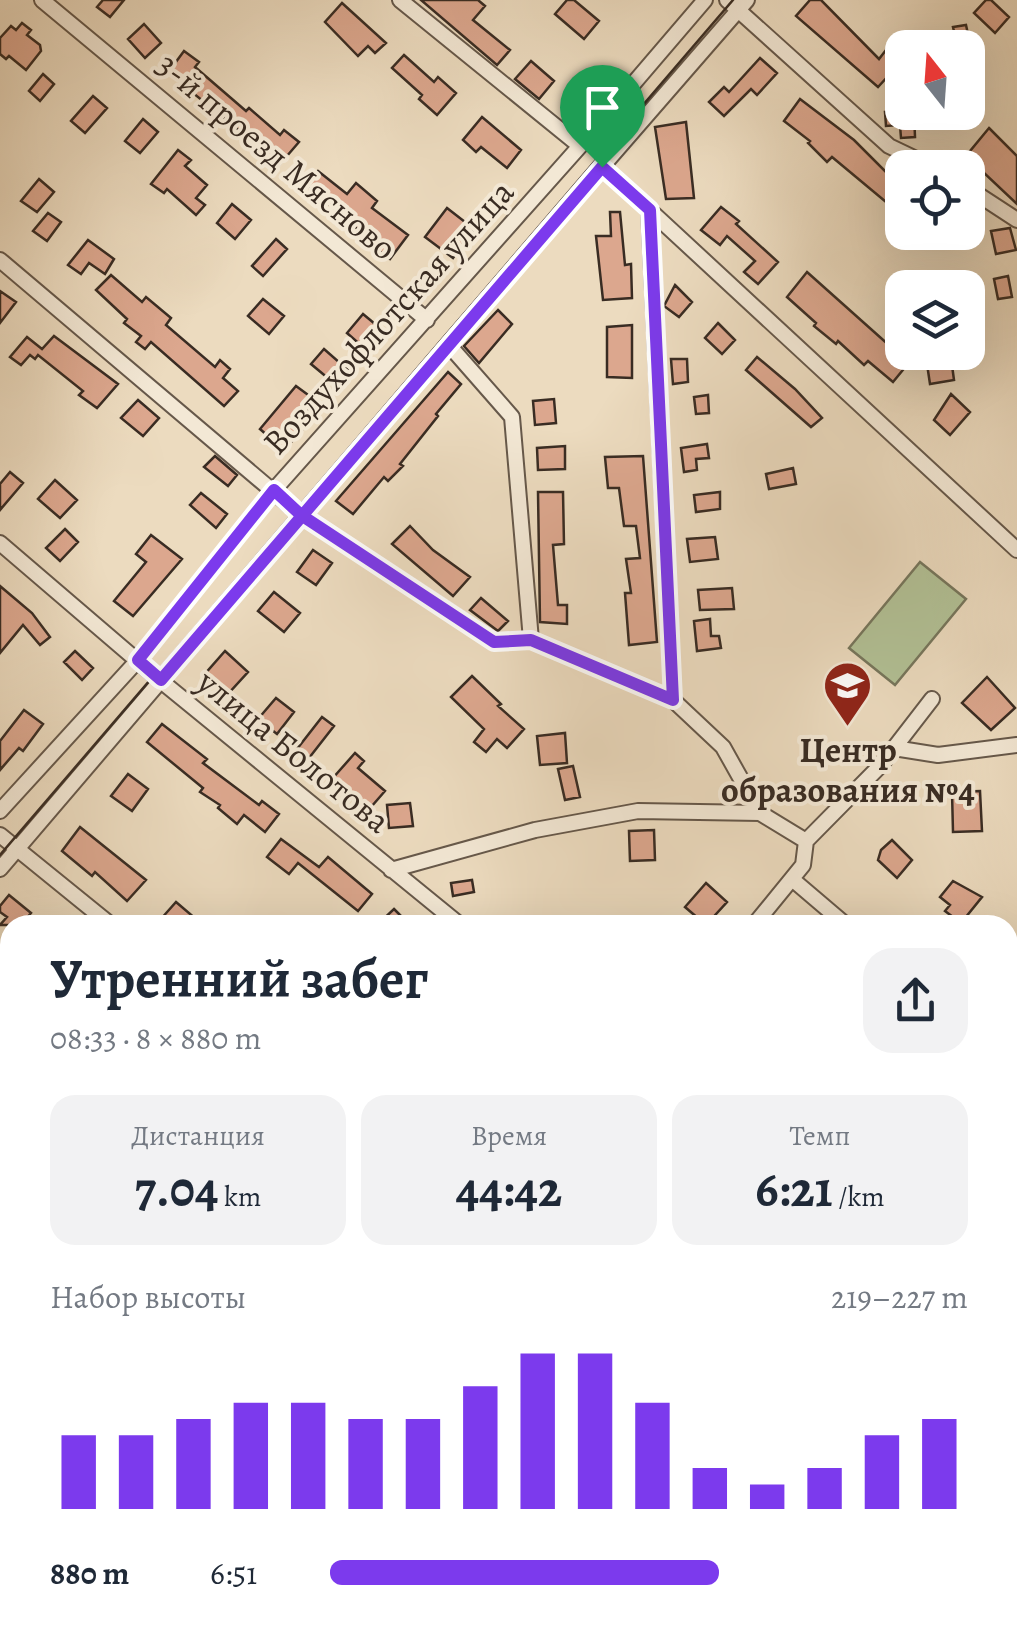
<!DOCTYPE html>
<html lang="ru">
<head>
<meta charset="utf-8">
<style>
  body { margin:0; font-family:Alegreya,serif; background:#f2f2f3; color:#1f2937; height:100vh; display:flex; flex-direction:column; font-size:38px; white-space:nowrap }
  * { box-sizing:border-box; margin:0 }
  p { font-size:32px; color:#747a83 }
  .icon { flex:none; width:55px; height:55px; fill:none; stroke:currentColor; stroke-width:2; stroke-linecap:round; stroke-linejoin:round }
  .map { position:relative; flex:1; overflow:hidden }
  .sheet { position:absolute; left:0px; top:915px; width:1018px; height:715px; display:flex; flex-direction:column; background:#fff; border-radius:30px 30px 0 0; box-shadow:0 10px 40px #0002 }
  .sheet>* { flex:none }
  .needle { width:65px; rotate:343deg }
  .controls { position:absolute; left:885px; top:30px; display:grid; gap:20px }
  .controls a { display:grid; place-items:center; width:100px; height:100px; border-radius:20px; background:#fff; box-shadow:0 10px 40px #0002; font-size:50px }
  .pin { position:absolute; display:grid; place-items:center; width:85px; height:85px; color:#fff; margin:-102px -42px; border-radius:50% 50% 50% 0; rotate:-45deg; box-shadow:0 0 10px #0007 }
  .pin .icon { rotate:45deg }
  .round { display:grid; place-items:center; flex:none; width:105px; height:105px; border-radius:30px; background:#f2f2f3 }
  .head { display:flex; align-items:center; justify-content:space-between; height:170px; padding:0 50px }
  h1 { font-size:55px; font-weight:600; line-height:75px }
  .metrics { display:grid; grid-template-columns:repeat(3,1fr); gap:15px; height:170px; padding:10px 50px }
  .metrics div { display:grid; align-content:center; border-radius:25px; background:#f2f2f3; text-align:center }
  .metrics b { font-size:50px; font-weight:600 }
  .metrics small { font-size:28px; font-weight:400 }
  .metrics p { font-size:28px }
  .chart { height:280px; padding:20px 50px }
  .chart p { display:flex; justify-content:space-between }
  .chart svg { width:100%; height:180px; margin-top:10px; stroke:#7c3aed; stroke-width:6 }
  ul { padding:0 50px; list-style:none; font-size:32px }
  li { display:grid; grid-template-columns:160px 120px 1fr; align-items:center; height:75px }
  li i { height:25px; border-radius:12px; background:#7c3aed }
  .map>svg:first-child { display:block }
  .green { fill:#b2c196; stroke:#76765c; stroke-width:2.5 }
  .building { fill:#dca78e; stroke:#392c23; stroke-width:2.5 }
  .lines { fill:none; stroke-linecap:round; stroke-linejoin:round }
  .minor-casing { stroke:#66584a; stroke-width:18 }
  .minor { stroke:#f3e8d5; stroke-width:14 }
  .tram { stroke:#392c23; stroke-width:2.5 }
  .route-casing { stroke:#fff; stroke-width:20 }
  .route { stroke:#7c3aed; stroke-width:12 }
  .labels { text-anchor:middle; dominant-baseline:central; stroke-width:8; stroke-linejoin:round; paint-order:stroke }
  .street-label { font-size:35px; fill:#392c23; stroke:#f3e8d5 }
  .poi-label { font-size:35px; font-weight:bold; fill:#392c23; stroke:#f3e8d5 }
</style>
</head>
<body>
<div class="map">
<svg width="1017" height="1630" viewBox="0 0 1017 1630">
  <rect width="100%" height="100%" fill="#ecdbbf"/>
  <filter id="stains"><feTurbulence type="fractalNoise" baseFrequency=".002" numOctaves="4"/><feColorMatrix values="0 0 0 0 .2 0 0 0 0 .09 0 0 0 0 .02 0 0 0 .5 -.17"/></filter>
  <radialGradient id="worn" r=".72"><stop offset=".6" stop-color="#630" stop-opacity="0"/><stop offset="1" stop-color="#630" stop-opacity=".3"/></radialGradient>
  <path class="green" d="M920 562 966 599 895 685 849 648Z"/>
  <path class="building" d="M103 0H124L110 17 97 7Z
    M421 0H478L485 6 473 20 510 50 497 65Z
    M567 0H574L599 21 584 39 555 14Z
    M810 0H821L879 59 886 50 901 62 878 87 796 16Z
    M986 0H991L1009 17 995 33 974 13Z
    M342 3 386 43 375 53 368 46 358 56 325 22Z
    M22 23 31 30 27 35 40 45 41 51 26 70 9 56 6 59 0 54V38L11 26 16 30Z
    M144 24 161 43 145 58 128 39Z
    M966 25 971 48H958L953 27Z
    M184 51 199 62 195 67 246 111 249 108 280 135 284 130 299 142 274 171 260 159 266 152 188 89 192 85 170 70Z
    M404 55 434 82 438 77 456 93 437 115 419 99 422 95 392 68Z
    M760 58 777 73 757 95 751 89 724 116 709 102 724 87 729 92Z
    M531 61 554 81 539 99 515 79Z
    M43 74 54 84 40 101 29 91Z
    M93 96 107 108 85 133 71 121Z
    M800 99 854 140 902 188V208L896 202 892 207 832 157 827 162 808 143 810 141 784 121Z
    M902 111 914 112 915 137 901 138 900 125 886 126 885 112Z
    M482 117 521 150 507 168 481 147 476 152 463 140Z
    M143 119 158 132 140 153 125 141Z
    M686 122 694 198 666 199 655 127Z
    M989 128 1017 156V204L966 156Z
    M178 150 191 160 185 166 207 185 196 198 205 205 196 215 167 189 164 193 151 184Z
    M318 171 347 194 356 183 377 201 372 208 408 235 390 259 365 241 368 238 307 185Z
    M39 179 54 192 37 212 21 201Z
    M232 204 251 220 235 239 217 223Z
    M721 207 739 221 736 224 778 262 758 284 744 272 755 261 727 236 720 245 701 230Z
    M447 208 474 229 453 258 425 237Z
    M610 212H620L625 265 631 264 632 298 603 300 596 236H611Z
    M48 213 61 222 47 241 33 231Z
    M1010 228 1016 250 996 254 991 231Z
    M276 239 287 249 263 276 252 266Z
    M88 240 114 259 105 274 89 263 81 274 68 265Z
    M807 272 891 347 896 342 902 352H939L941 360 951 358 954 380 930 384 927 364 907 365 893 382 868 361 864 365 838 341 836 344 814 326 816 323 787 297Z
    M111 275 142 302 146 297 171 318 166 325 215 367 220 360 230 369 223 378 238 391 224 406 151 342 145 349 136 342 141 336 124 323 127 319 96 290Z
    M1008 276 1012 297 998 299 994 279Z
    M675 285 692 302 679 317 664 306Z
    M0 291 16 302 0 323Z
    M263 299 284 316 269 334 248 316Z
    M498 310 512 324 479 363 464 346Z
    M363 314 381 329 364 348 347 333Z
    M718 323 735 340 722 354 705 338Z
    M632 325V378L607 377V327Z
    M54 336 118 384 97 408 79 395 83 391 38 355 35 359 30 355 21 365 10 357 27 337 42 349Z
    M324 349 348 370 335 384 311 364Z
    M757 357 795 389 822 418 811 427 746 370Z
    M671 359H687L688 382 673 384Z
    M448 372 461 384 436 414 438 416 400 464 403 466 388 481 384 477 353 514 336 501Z
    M296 386 315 400 297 424 303 429 284 450 260 429Z
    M951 394 970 412 950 435 934 420Z
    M708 395 709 413 696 414 694 397Z
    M554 399 556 423 535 425 533 401Z
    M138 400 159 418 143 436 121 418Z
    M707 444 709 458 696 459 697 470 684 472 681 448Z
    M565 446V469L538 470 537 448Z
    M215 456 237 475 228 486 204 467Z
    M643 456 657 642 629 645 625 593H631L626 559 640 558 636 526H624L619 488H608L605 457Z
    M793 468 796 484 769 489 766 474Z
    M10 472 23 483 0 510V484Z
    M55 480 77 500 60 518 38 499Z
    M538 492H563L564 544 553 545 558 605H567V624L540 622Z
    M720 492V509L696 512 694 495Z
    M201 493 227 514 216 528 190 505Z
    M410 526 433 550 470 577 453 596 392 544Z
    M65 529 78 542 60 561 46 548Z
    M151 535 182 559 133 616 114 601 146 562 136 554Z
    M715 537 718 559 690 562 687 539Z
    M313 550 332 563 316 585 297 572Z
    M0 586 32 613 50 637 40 645 23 625 0 653Z
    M732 588 734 609 700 610 698 590Z
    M274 592 300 613 284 632 258 611Z
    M481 598 508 621 498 631 470 610Z
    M710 619 711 636H719L721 648 697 651 694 621Z
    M75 651 93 668 82 680 64 662Z
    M225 651 248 672 227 695 204 675Z
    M472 676 501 704 498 706 524 729 507 748 497 739 486 752 474 742 484 729 451 697Z
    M987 677 1015 708 991 730 962 703Z
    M276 698 294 712 277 734 258 719Z
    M24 710 43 724 23 751 19 748 0 770V741Z
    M322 717 334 726 309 758 297 749Z
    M162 724 207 759 203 763 259 805 262 801 279 814 265 832 244 815 237 824 218 808 220 805 200 792 203 788 147 742Z
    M565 733 567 763 540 765 537 736Z
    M355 753 364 761 358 768 385 791 371 807 332 779Z
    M573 766 580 797 565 800 558 769Z
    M128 774 148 789 132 811 111 796Z
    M980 791 982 831 953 832 952 792Z
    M410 803 413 826 389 828 387 805Z
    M80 827 146 880 127 901 95 872 92 876 62 851Z
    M654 830 655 860 630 861 629 831Z
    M281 839 319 867 328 857 372 894 358 911 298 863 289 874 267 857Z
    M892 840 912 860 897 878 878 860 881 850Z
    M472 880 474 892 453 896 451 883Z
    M953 881 982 897 961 923 945 911 950 905 940 897Z
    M706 883 727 902 706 925 685 907Z
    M9 895 31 913 21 925H0L7 917 0 912V906Z
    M176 902 196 919 190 925H166L160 920Z
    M394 909 410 925H377Z"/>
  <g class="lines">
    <defs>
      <path id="minor" d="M42 0 427 320
        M400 0 580 146
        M727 0 889 146 935 168
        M603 167 1017 550
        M968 188 1017 220
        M649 210 673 700
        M0 260 301 515 495 642 531 640 673 700 723 747 760 813 806 841
        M448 344 512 417 531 640
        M0 543 161 681 460 925
        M894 748 938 755 1017 745
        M0 811 138 660 274 490 580 146 705 0
        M0 835 111 925
        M0 869 448 344 747 0
        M391 870 535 830 638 811 760 813
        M792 879 846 925
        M754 925 803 865 806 841 881 765 932 699
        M1008 1063 1017 1071
        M0 1126 10 1134
        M1008 1366 1017 1374
        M0 1476 10 1484
        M170 1620 182 1630
        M309 1620 322 1630
        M287 1630 296 1620
        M501 1630 509 1620"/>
    </defs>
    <use href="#minor" class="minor-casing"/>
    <use href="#minor" class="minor"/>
    <path class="tram" d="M0 855 733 0"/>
  </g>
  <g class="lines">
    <defs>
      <path id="route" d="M602 167C454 337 307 508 161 680L138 660 274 490 301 515 494 642 531 640 673 700 650 210 602 167"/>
    </defs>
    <use href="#route" class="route-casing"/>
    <use href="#route" class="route"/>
  </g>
  <defs>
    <symbol id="school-pin" viewBox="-11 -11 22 30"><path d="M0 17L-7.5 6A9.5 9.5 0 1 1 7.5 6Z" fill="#8f2418" stroke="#f3e8d5"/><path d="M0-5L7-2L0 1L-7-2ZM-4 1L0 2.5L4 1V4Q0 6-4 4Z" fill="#fff"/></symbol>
  </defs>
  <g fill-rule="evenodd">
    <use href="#school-pin" x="820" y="658" width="55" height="75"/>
  </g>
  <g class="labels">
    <g class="street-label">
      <text transform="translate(277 156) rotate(40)">3-й проезд Мясново</text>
      <text transform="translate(388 317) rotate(-48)">Воздухофлотская улица</text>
      <text transform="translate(294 751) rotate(39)">улица Болотова</text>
    </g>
    <g class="poi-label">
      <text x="848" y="750">Центр<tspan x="848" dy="40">образования №4</tspan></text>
    </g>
  </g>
  <rect width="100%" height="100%" filter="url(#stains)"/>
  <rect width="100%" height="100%" fill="url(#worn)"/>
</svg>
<div class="controls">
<a><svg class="needle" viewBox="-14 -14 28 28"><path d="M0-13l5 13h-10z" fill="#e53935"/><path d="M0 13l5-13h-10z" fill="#747a83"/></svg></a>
<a><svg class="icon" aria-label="locate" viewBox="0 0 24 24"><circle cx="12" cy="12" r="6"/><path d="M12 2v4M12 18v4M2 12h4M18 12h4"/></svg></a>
<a><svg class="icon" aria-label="layers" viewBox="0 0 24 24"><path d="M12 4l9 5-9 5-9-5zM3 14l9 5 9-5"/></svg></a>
</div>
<div class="pin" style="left:602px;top:167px;background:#1e9e55"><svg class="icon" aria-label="arrive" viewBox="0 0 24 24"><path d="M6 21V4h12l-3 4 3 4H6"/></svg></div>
<section class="sheet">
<div class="head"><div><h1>Утренний забег</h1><p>08:33 · 8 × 880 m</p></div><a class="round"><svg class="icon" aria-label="share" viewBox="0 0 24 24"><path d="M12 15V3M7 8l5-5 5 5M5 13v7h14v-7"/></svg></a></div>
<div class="metrics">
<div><p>Дистанция</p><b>7.04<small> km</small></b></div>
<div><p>Время</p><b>44:42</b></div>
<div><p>Темп</p><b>6:21<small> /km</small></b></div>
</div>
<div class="chart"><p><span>Набор высоты</span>219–227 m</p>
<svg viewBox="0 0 160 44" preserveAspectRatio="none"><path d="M5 44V26M15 44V26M25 44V22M35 44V18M45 44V18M55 44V22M65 44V22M75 44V14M85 44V6M95 44V6M105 44V18M115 44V34M125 44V38M135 44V34M145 44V26M155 44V22"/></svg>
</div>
<ul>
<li><b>880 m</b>6:51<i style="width:61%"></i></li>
</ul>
</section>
</div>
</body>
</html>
